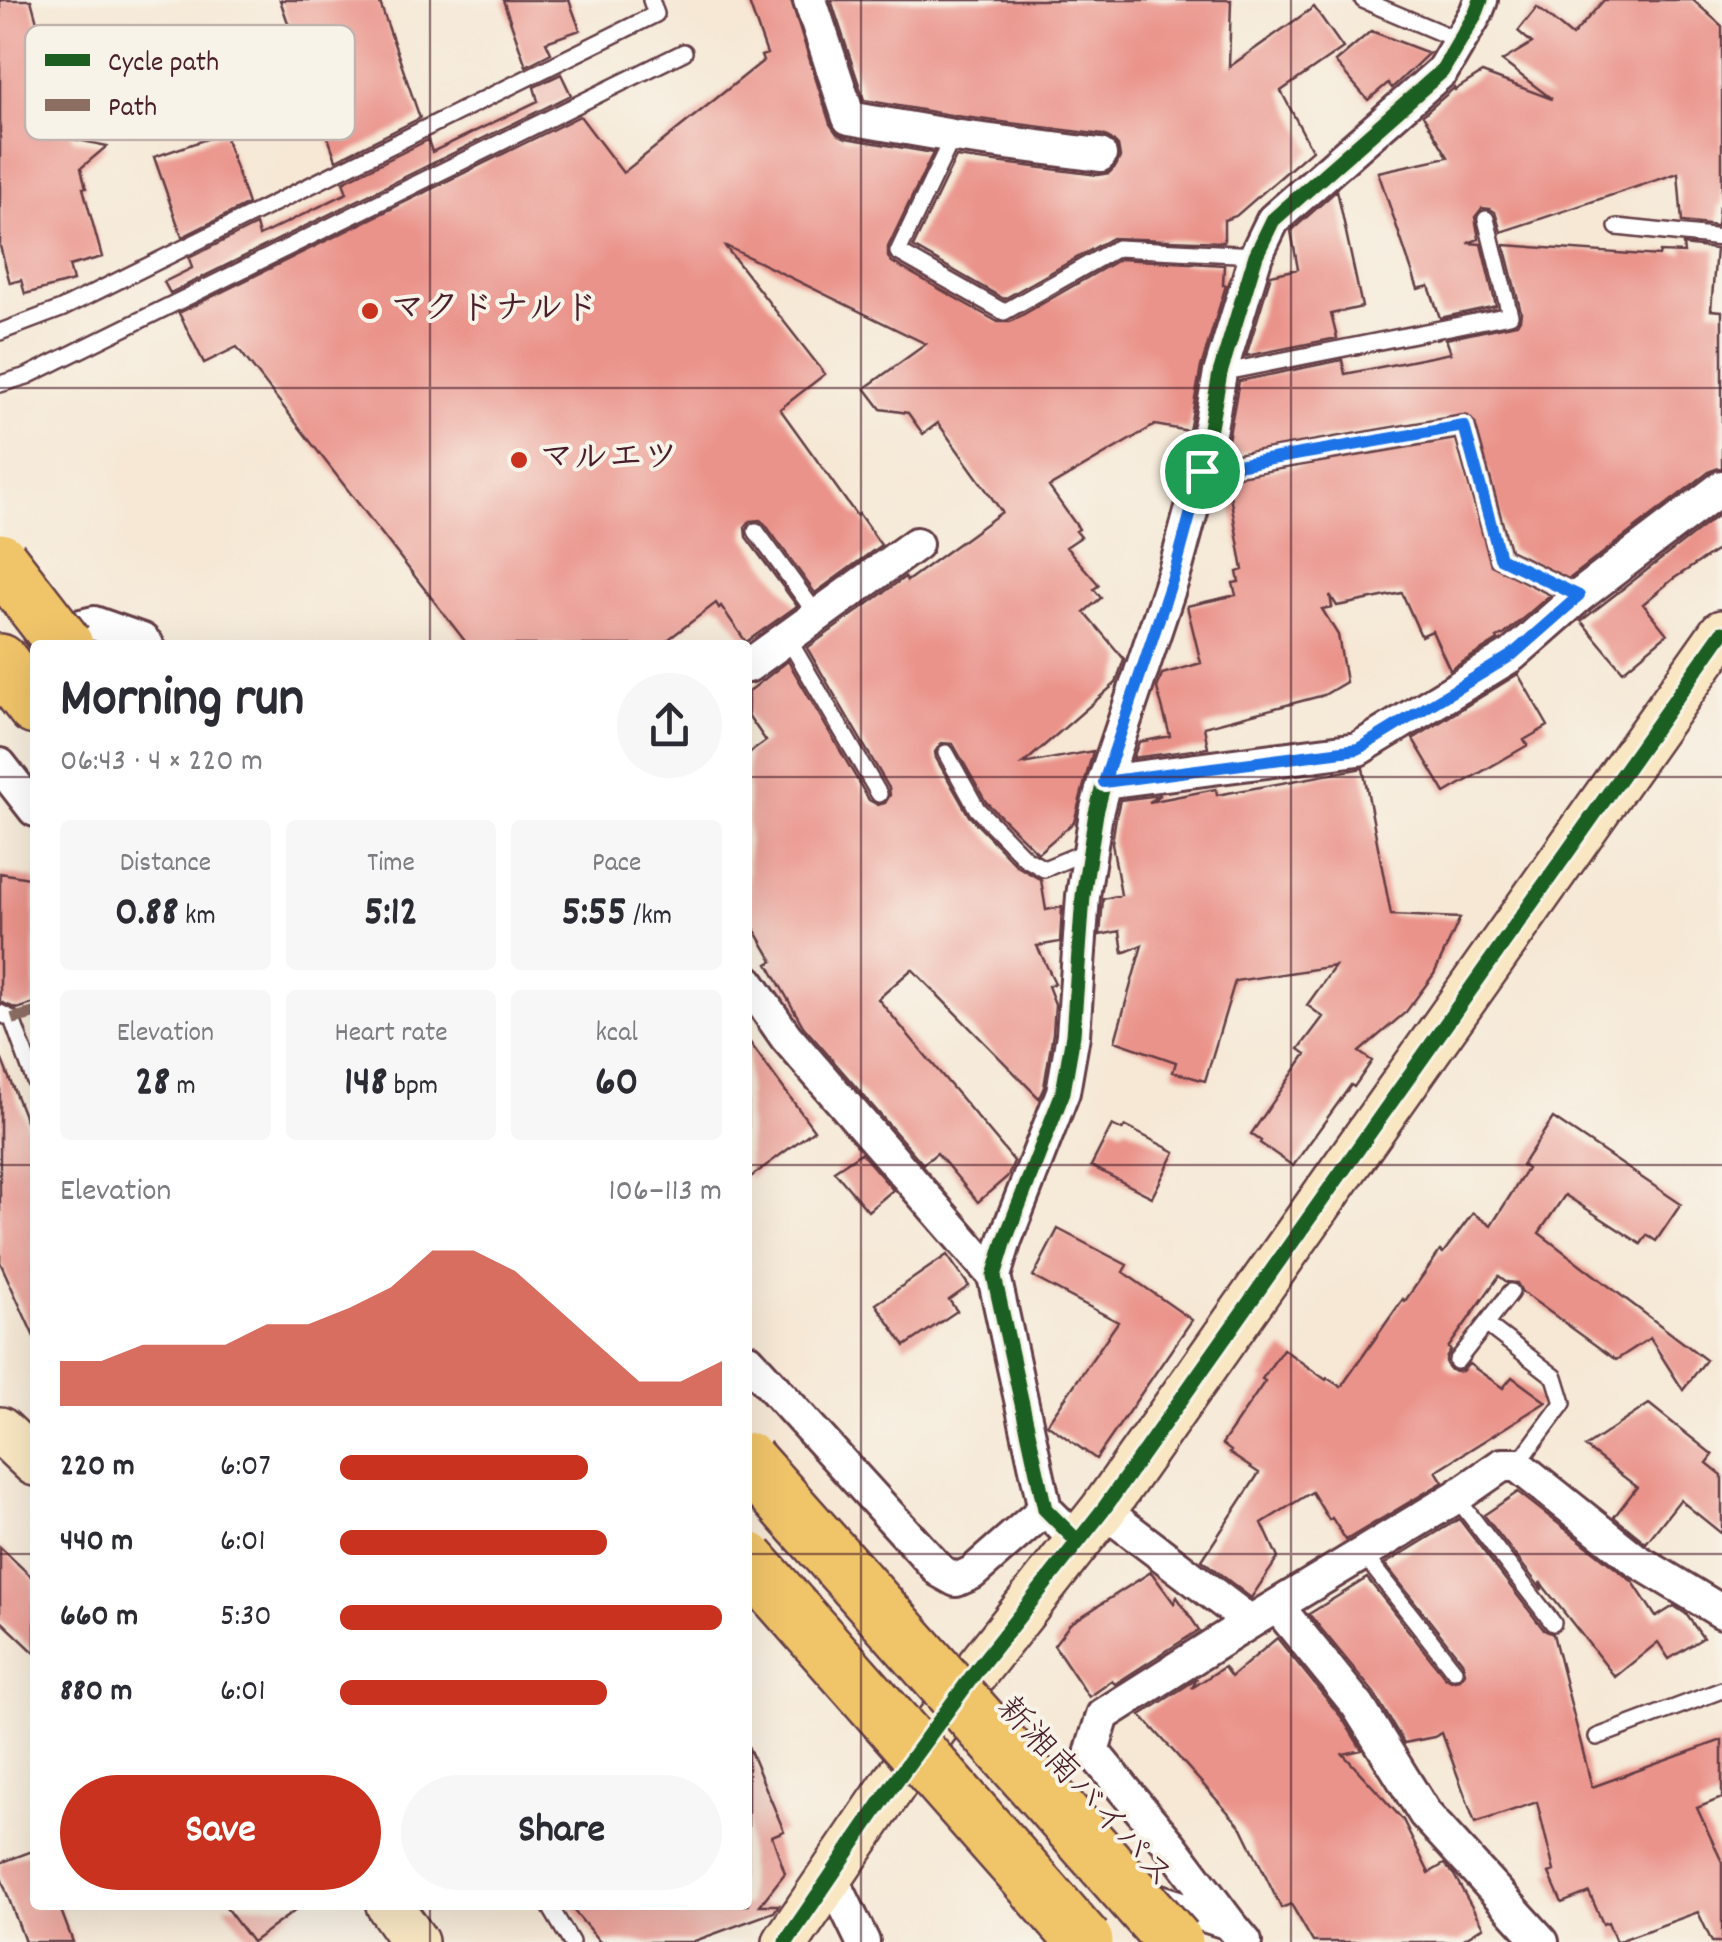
<!DOCTYPE html>
<html lang="en">
<head>
<meta charset="utf-8">
<style>
  body { margin:0; font-family:Dekko,"Klee One",sans-serif; background:#f7f7f7; color:#2b2b33; height:100vh; display:flex; flex-direction:column; font-size:38px; white-space:nowrap }
  * { box-sizing:border-box; margin:0 }
  p { font-size:32px; color:#7c7c81 }
  .icon { flex:none; width:55px; height:55px; fill:none; stroke:currentColor; stroke-width:2; stroke-linecap:round; stroke-linejoin:round }
  .map { position:relative; flex:1; overflow:hidden }
  .details { position:absolute; left:30px; top:640px; width:722px; height:1270px; display:flex; flex-direction:column; background:#fff; border-radius:10px; box-shadow:0 10px 40px #0002 }
  .details>* { flex:none }
  .pin { position:absolute; display:grid; place-items:center; width:85px; height:85px; color:#fff; margin:-42px; border:5px solid #fff; border-radius:50%; box-shadow:0 2px 10px #0007 }
  .round { display:grid; place-items:center; flex:none; width:105px; height:105px; border-radius:52px; background:#f7f7f7 }
  .overview { display:flex; align-items:center; justify-content:space-between; height:170px; padding:0 30px }
  h1 { font-size:55px; font-weight:700; line-height:75px }
  .metrics { display:grid; grid-template-columns:repeat(3,1fr); gap:15px; height:170px; padding:10px 30px }
  .metrics div { display:grid; align-content:center; border-radius:10px; background:#f7f7f7; text-align:center }
  .metrics b { font-size:42px; font-weight:700 }
  .metrics small { font-size:28px; font-weight:400 }
  .metrics p { font-size:28px }
  .chart { height:280px; padding:20px 30px }
  .chart p { display:flex; justify-content:space-between }
  .chart svg { width:100%; height:180px; margin-top:10px; fill:#c8321e; opacity:.7 }
  .action { display:flex; gap:20px; margin-top:auto; padding:20px 30px }
  .action a { flex:1; height:115px; border-radius:60px; background:#c8321e; color:#fff; font-size:40px; font-weight:700; line-height:115px; text-align:center }
  .action a+a { background:#f7f7f7; color:#2b2b33 }
  ul { padding:0 30px; list-style:none; font-size:32px }
  li { display:grid; grid-template-columns:160px 120px 1fr; align-items:center; height:75px }
  li i { height:25px; border-radius:12px; background:#c8321e }
  .map>svg:first-child { display:block }
  .building { fill:#ea938a }
  .lines { fill:none; stroke-linecap:round; stroke-linejoin:round }
  .lane-casing { stroke:#643d44; stroke-width:20 }
  .street-casing { stroke:#643d44; stroke-width:38 }
  .secondary-casing { stroke:#643d44; stroke-width:50 }
  .highway-casing { stroke:#643d44; stroke-width:60 }
  .lane { stroke:#fff; stroke-width:15 }
  .street { stroke:#fff; stroke-width:32 }
  .secondary { stroke:#f9e7c3; stroke-width:45 }
  .highway { stroke:#f0c469; stroke-width:55 }
  .highway-bridge-casing { stroke:#643d44; stroke-width:60; stroke-linecap:butt }
  .highway-bridge { stroke:#f0c469; stroke-width:55 }
  .quiet { stroke:#8d6e63; stroke-width:12; stroke-dasharray:25 12; stroke-linecap:butt }
  .cycleway-casing { stroke:#f7f3e8; stroke-width:21 }
  .cycleway { stroke:#1b5e20; stroke-width:15 }
  .route-casing { stroke:#fff; stroke-width:20 }
  .route { stroke:#1a73e8; stroke-width:12 }
  .grid { fill:none; stroke:#4a1f2b; stroke-width:2.5; stroke-opacity:0.55 }
  .poi-dot { fill:#c8321e; stroke:#f7f3e8; stroke-width:4 }
  .labels { text-anchor:middle; dominant-baseline:central; stroke-width:8; stroke-linejoin:round; paint-order:stroke }
  .poi-label { font-size:35px; font-weight:bold; fill:#4a1f2b; stroke:#f7f3e8; text-anchor:start }
  .street-label { font-size:35px; fill:#4a1f2b; stroke:#f7f3e8 }
  .key { fill:#f7f3e8; stroke:#c3b3af; stroke-width:2.5 }
  .key-label { font-size:28px; fill:#4a1f2b }
</style>
</head>
<body>
<div class="map">
<svg width="1722" height="1942" viewBox="0 0 1722 1942">
  <rect width="100%" height="100%" fill="#f7f3e8"/>
  <filter id="ink" filterUnits="userSpaceOnUse"><feTurbulence type="fractalNoise" baseFrequency=".01" numOctaves="2"/><feDisplacementMap in="SourceGraphic" scale="20" xChannelSelector="R" yChannelSelector="G"/><feConvolveMatrix kernelMatrix="1 2 1 2 8 2 1 2 1" color-interpolation-filters="sRGB"/></filter>
  <filter id="wash" filterUnits="userSpaceOnUse"><feTurbulence type="fractalNoise" baseFrequency=".0048" numOctaves="4" result="noise"/><feDisplacementMap in="SourceGraphic" scale="40" xChannelSelector="R" yChannelSelector="G"/><feGaussianBlur stdDeviation="2.25" result="paint"/><feColorMatrix in="noise" values="0 0 0 0 0 0 0 0 0 0 0 0 0 0 0 0 0 1.4 0 .05"/><feComposite in="paint" operator="in"/></filter>
  <g filter="url(#wash)">
    <rect width="100%" height="100%" fill="#f6e8d5"/>
    <g id="blocks">
      <path class="building" d="M0 0H31L64 120 67 119 73 139 107 146 81 168 86 188H83L102 257 69 266 73 281 25 294 21 280 10 283 0 246Z
        M280 0H379L420 118 336 160Z
        M503 0H569L580 30 546 42 551 53 526 66Z
        M748 0H791L830 124 837 134 846 138 933 153 888 247V257L892 262 998 322H1010L1120 259 1224 265 1223 285H1226L1201 367 1189 431 1155 425 1049 487 1079 529 1076 531 1081 537 1066 547 1099 585 1094 589 1101 598 1084 612 1124 659 1116 683 1023 764 1093 751 1074 822 1038 853 986 802 953 744 941 743 935 752 936 758 969 816 1017 866 1041 880 1046 910 1062 907 1060 942 1037 946 1055 983 1048 986 1055 1004 1053 1033 1044 1087 1039 1098 912 969 878 999 1014 1161 1008 1176 978 1202 937 1153 923 1164 803 1026 768 964 773 961 748 918V754L766 741 748 715V692L788 661 869 800 878 805 885 803 890 795 889 788 807 648 905 577 907 581 1002 512 938 423 923 434 908 413 881 409 865 388 926 344 724 245 825 374 780 409 857 516 859 514 881 545 815 593 765 524 760 520 750 521 745 527 746 537 797 606 746 642 721 606 719 608 716 603 661 645H468L237 347 204 363 179 313 580 116 623 173 763 61 761 56 767 54Z
        M831 0H1231L1229 67 1314 7 1343 48 1281 91 1312 150 1236 216 1224 220V242L1112 238 1004 299 913 247 956 157 1098 175 1109 173 1116 166 1120 157 1118 146 1111 139 1103 135 956 116 864 100Z
        M1604 0H1693L1722 26V206H1719L1717 226 1682 222 1678 173 1501 232 1495 212 1490 209 1482 208 1475 217 1479 239 1468 243 1481 244 1496 306 1440 318 1429 286 1418 289 1378 172 1448 157 1423 115 1454 88 1455 90 1482 73 1552 99 1502 61 1532 43 1518 31 1537 7 1572 36Z
        M1371 31 1429 53 1392 88 1388 83 1368 100 1335 62Z
        M561 74 571 95 170 293 164 282 192 268 189 258 256 225 259 236 347 193 343 182 428 140 432 152 538 101 534 87Z
        M224 133 248 204 182 237 154 157Z
        M1337 190 1362 307 1331 314 1337 338 1246 356 1271 275 1298 269 1291 231Z
        M1504 245 1659 256 1660 252 1684 253 1683 245 1716 249 1711 310 1722 311V467L1710 471 1569 579 1510 550 1475 423 1468 416 1462 415 1225 456 1239 381 1342 360 1345 374 1451 353 1446 339 1517 324 1520 319 1521 312Z
        M1456 439 1491 565 1550 595 1505 634 1497 638 1498 640 1450 670 1432 631 1421 636 1402 593 1337 606 1330 595 1332 607 1322 609 1338 635 1346 682 1324 695 1204 727 1208 748 1133 758 1139 742 1170 736 1157 688 1162 674 1201 663 1187 606 1236 595 1233 583 1239 582 1237 572 1243 570 1227 478Z
        M1722 512V547L1673 579 1643 604 1667 634 1623 671 1581 621Z
        M1518 674 1548 726 1524 740 1528 745 1445 793 1413 739Z
        M1363 768 1391 915 1460 918 1434 974 1406 1012 1359 1052 1372 1061 1354 1087 1351 1085 1293 1166 1260 1143 1261 1141 1251 1134 1306 1054 1299 1049 1323 1017 1307 1005 1335 966 1235 981 1205 1081 1173 1072 1176 1062 1115 1041 1142 945 1123 953 1120 931 1100 935 1103 899 1121 895 1112 843 1116 817 1120 800 1161 795 1149 802 1216 789 1217 795Z
        M0 873 35 879V1003L17 1009 0 1002Z
        M748 1040 814 1130 748 1179Z
        M2 1060 35 1144V1339L0 1262V1061Z
        M1553 1118 1681 1204 1656 1241 1647 1235 1641 1244 1565 1195 1539 1233 1706 1360 1683 1390 1650 1338 1616 1360 1522 1292 1517 1283 1507 1282 1499 1276 1448 1348 1451 1350 1446 1358V1364L1451 1370 1456 1372 1462 1371 1469 1364 1503 1388 1512 1377 1546 1402 1436 1471 1443 1482 1346 1540 1332 1518 1329 1520 1312 1492 1262 1523 1278 1558 1251 1598 1202 1560 1259 1473 1229 1453 1231 1451 1222 1444 1265 1381 1262 1379 1283 1349 1326 1380 1327 1378 1341 1387 1403 1299 1405 1301 1440 1251 1443 1253 1473 1213 1491 1226 1527 1169 1522 1165Z
        M1112 1125 1122 1130 1125 1126 1175 1152 1152 1197 1091 1166Z
        M861 1153 893 1190 868 1211 834 1171Z
        M1058 1229 1127 1265 1123 1272 1192 1320 1096 1459 1047 1424 1118 1322 1033 1277Z
        M947 1255 969 1286 949 1300 957 1311 905 1346 876 1304Z
        M1649 1404 1713 1455 1707 1463 1722 1475V1534L1680 1500 1646 1543 1614 1517 1637 1487 1585 1447Z
        M1518 1492 1633 1582 1656 1617 1674 1606 1686 1614 1703 1638 1669 1659 1658 1642 1615 1677 1540 1582 1542 1590 1484 1515Z
        M1459 1519 1544 1630 1553 1634 1592 1787 1722 1740V1798L1697 1808 1722 1862V1942H1712L1698 1912 1616 1942 1608 1922 1603 1924 1589 1892 1562 1903 1549 1873 1554 1871 1537 1802 1475 1823 1442 1733 1434 1737 1404 1743 1374 1693 1309 1614 1367 1578 1445 1677 1451 1681 1460 1679 1465 1673 1463 1663 1385 1564Z
        M0 1547 35 1580V1653L0 1620Z
        M1151 1572 1174 1603 1177 1597 1199 1630 1115 1684 1112 1681 1089 1697 1054 1645 1070 1624Z
        M1277 1638 1342 1718 1362 1750 1343 1754 1403 1820 1429 1873 1444 1864 1454 1875 1483 1927 1459 1942H1313L1291 1904 1281 1908 1242 1828 1141 1715 1197 1679 1192 1688 1224 1667 1231 1677Z
        M748 1746 784 1831 772 1836 785 1873 760 1905H779L774 1912 692 1942H600L569 1905H748Z
        M35 1850V1905H59L73 1942H25L0 1875V1863Z
        M224 1905H303L252 1942Z"/>
    </g>
  </g>
  <g filter="url(#ink)">
    <use href="#blocks" fill-opacity="0" stroke="#643d44" stroke-width="2.5"/>
    <g class="lines">
      <defs>
        <path id="lane" d="M1363 0 1460 41
          M953 136 898 252 1004 312 1117 248 1256 255
          M1617 227 1722 238
          M0 332 61 309 656 14 651 0
          M1220 373 1510 315 1486 219
          M0 384 27 376 684 52
          M1202 471 1464 426 1500 558 1579 596
          M756 531 817 615
          M787 637 879 794
          M946 753 977 809 1025 858 1044 869 1090 850
          M0 1013 12 1019 35 1082
          M1486 1324 1555 1377 1563 1403 1517 1465
          M1457 1361 1511 1292
          M1456 1497 1553 1623
          M1363 1554 1454 1670
          M1597 1737 1722 1690
          M549 1905 571 1942"/>
        <path id="street" d="M810 0 849 118 953 136 1100 155
          M41 635 94 623 142 640 147 645
          M748 666 916 544
          M0 765 35 810
          M1104 782 1358 749 1512 655 1579 596 1722 487
          M748 982 786 1037 994 1276
          M748 1360 940 1571 956 1580 972 1573 1045 1509
          M1103 1510 1250 1622
          M1078 1542 1045 1509 994 1276 1005 1240 1063 1092 1073 1035 1083 896 1096 813 1104 782 1175 571 1202 471 1220 373 1256 255 1273 220 1442 71 1476 13 1481 0
          M1277 1606 1358 1706 1425 1814 1542 1942
          M831 1876 863 1942
          M1141 1895 1229 1923 1245 1942
          M1229 1923 1171 1846 1092 1751 1103 1715 1250 1622 1456 1497 1502 1465H1517L1636 1560 1722 1612"/>
        <path id="secondary" d="M0 1430 35 1463
          M389 1905 415 1942
          M786 1942 895 1782 979 1667 1103 1510 1722 633"/>
        <path id="highway" d="M0 662 35 707"/>
      </defs>
      <use href="#lane" class="lane-casing"/>
      <use href="#street" class="street-casing"/>
      <use href="#secondary" class="secondary-casing"/>
      <use href="#highway" class="highway-casing"/>
      <use href="#lane" class="lane"/>
      <use href="#street" class="street"/>
      <use href="#secondary" class="secondary"/>
      <use href="#highway" class="highway"/>
      <defs>
        <path id="highway-bridge" d="M0 561 65 645
          M748 1461 1175 1942
          M748 1560 1085 1942"/>
      </defs>
      <use href="#highway-bridge" class="highway-bridge-casing"/>
      <use href="#highway-bridge" class="highway-bridge"/>
      <path class="quiet" d="M12 1019 35 1013"/>
      <defs>
        <path id="cycleway" d="M1078 1542 1045 1509 994 1276 1005 1240 1063 1092 1073 1035 1083 896 1096 813 1104 782 1175 571 1202 471 1220 373 1256 255 1273 220 1442 71 1476 13 1481 0
          M786 1942 895 1782 979 1667 1103 1510 1722 633"/>
      </defs>
      <use href="#cycleway" class="cycleway-casing"/>
      <use href="#cycleway" class="cycleway"/>
    </g>
  </g>
  <g class="lines" filter="url(#ink)">
    <defs>
      <path id="route" d="M1464 426 1500 558 1579 596 1512 655 1358 749 1104 782 1175 571 1202 471Z"/>
    </defs>
    <use href="#route" class="route-casing"/>
    <use href="#route" class="route"/>
  </g>
  <path class="grid" d="M430 0V645M861 0V1942M1291 0V1942M0 388H1722M0 777H35M748 777H1722M0 1165H35M748 1165H1722M0 1554H35M748 1554H1722M430 1905V1942"/>
  <g class="poi-dot">
    <circle cx="370" cy="311" r="10"/>
    <circle cx="519" cy="460" r="10"/>
  </g>
  <g class="labels">
    <g class="poi-label">
      <text x="390" y="311">マクドナルド</text>
      <text x="539" y="460">マルエツ</text>
    </g>
    <g class="street-label">
      <text transform="translate(1083 1794) rotate(48)">新湘南バイパス</text>
    </g>
  </g>
  <rect x="25" y="25" width="330" height="115" rx="15" class="key"/>
  <rect x="45" y="54" width="45" height="12" fill="#1b5e20"/>
  <rect x="45" y="99" width="45" height="12" fill="#8d6e63"/>
  <g class="key-label">
    <text x="108" y="70">Cycle path</text>
    <text x="108" y="115">Path</text>
  </g>
</svg>
<div class="pin" style="left:1202px;top:471px;background:#1e9e55"><svg class="icon" aria-label="arrive" viewBox="0 0 24 24"><path d="M6 21V4h12l-3 4 3 4H6"/></svg></div>
<section class="details">
<div class="overview"><div><h1>Morning run</h1><p>06:43 · 4 × 220 m</p></div><a class="round"><svg class="icon" aria-label="share" viewBox="0 0 24 24"><path d="M12 15V3M7 8l5-5 5 5M5 13v7h14v-7"/></svg></a></div>
<div class="metrics">
<div><p>Distance</p><b>0.88<small> km</small></b></div>
<div><p>Time</p><b>5:12</b></div>
<div><p>Pace</p><b>5:55<small> /km</small></b></div>
</div>
<div class="metrics">
<div><p>Elevation</p><b>28<small> m</small></b></div>
<div><p>Heart rate</p><b>148<small> bpm</small></b></div>
<div><p>kcal</p><b>60</b></div>
</div>
<div class="chart"><p><span>Elevation</span>106–113 m</p>
<svg viewBox="0 0 160 44" preserveAspectRatio="none"><path d="M0 44V33L10 33L20 29L30 29L40 29L50 24L60 24L70 20L80 15L90 6L100 6L110 11L120 20L130 29L140 38L150 38L160 33V44z"/></svg>
</div>
<ul>
<li><b>220 m</b>6:07<i style="width:65%"></i></li>
<li><b>440 m</b>6:01<i style="width:70%"></i></li>
<li><b>660 m</b>5:30<i style="width:100%"></i></li>
<li><b>880 m</b>6:01<i style="width:70%"></i></li>
</ul>
<div class="action"><a>Save</a><a>Share</a></div>
</section>
</div>
</body>
</html>
